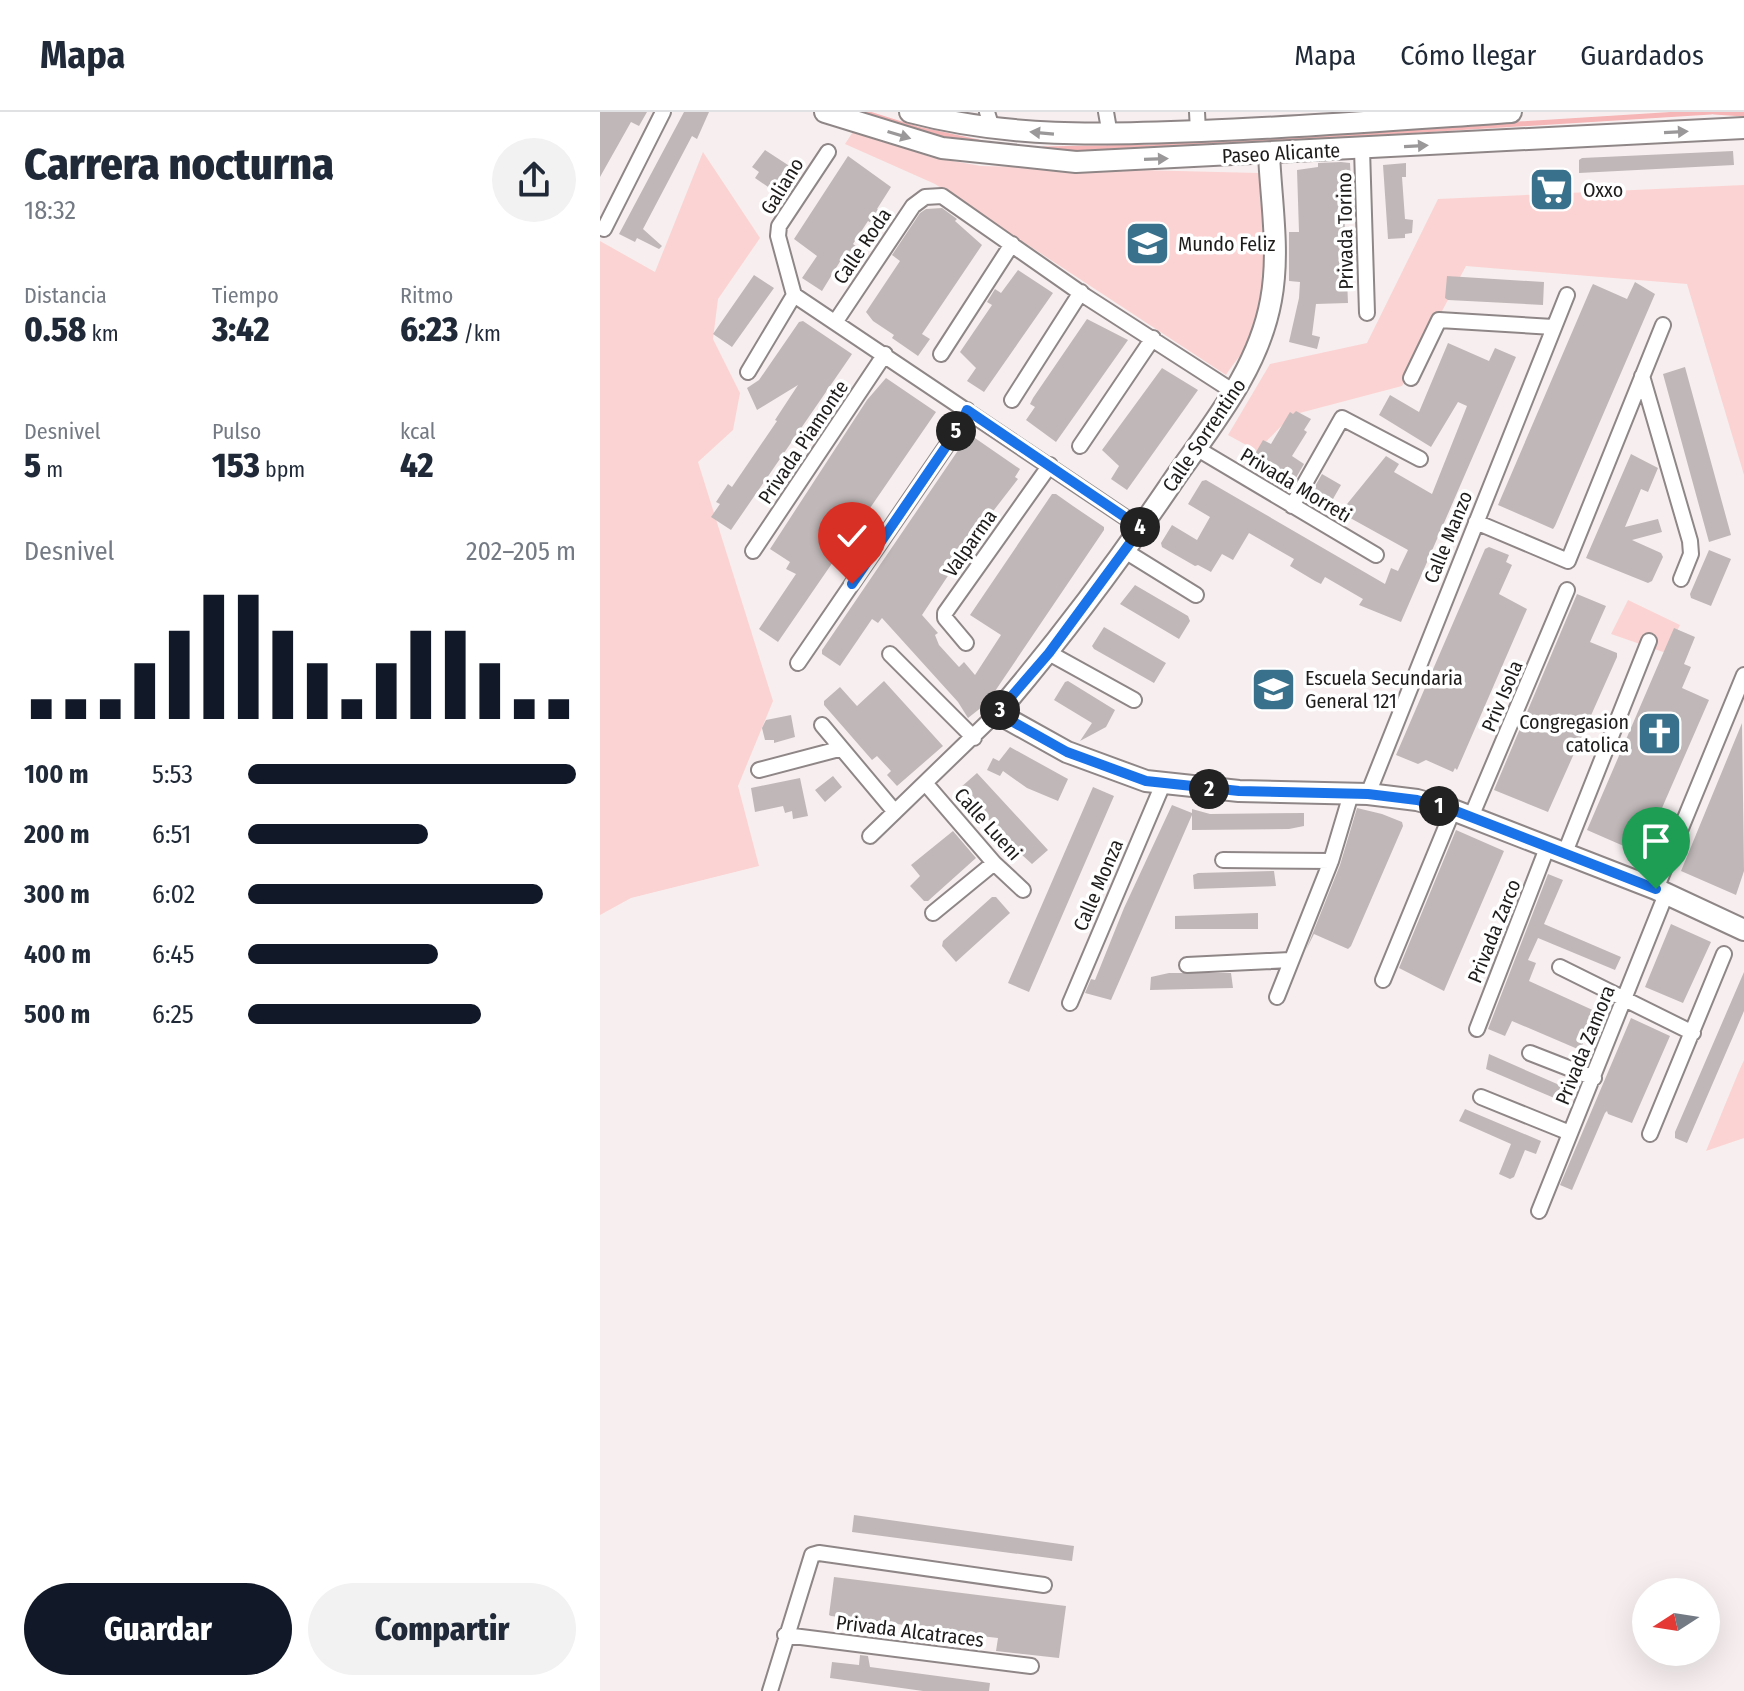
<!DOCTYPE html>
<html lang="es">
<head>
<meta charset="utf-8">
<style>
  body { margin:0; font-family:"Fira Sans Condensed",sans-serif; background:#f2f2f3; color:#1f2937; height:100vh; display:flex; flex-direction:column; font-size:30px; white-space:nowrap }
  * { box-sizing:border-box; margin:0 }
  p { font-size:26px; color:#747a83 }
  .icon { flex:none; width:44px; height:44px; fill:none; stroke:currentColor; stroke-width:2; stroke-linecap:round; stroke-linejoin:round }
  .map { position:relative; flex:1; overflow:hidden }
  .sheet { display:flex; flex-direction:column; background:#fff; width:600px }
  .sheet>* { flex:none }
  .needle { width:52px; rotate:258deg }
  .fabs { position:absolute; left:1032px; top:1466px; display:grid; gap:16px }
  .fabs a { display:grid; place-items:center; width:88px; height:88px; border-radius:50%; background:#fff; box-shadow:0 8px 32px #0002; font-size:40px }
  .pin { position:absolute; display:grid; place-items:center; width:68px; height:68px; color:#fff; margin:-82px -34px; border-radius:50% 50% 50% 0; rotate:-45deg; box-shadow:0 0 8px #0007 }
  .pin .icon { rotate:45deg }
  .km { position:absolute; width:40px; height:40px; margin:-20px; border-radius:50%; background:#222; color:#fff; font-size:22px; line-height:40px; text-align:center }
  .round { display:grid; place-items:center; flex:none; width:84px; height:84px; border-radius:42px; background:#f2f2f3 }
  .head { display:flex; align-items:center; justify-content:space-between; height:136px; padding:0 24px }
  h1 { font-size:44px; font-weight:800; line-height:60px }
  .metrics { display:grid; grid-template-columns:repeat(3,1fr); gap:12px; height:136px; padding:8px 24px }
  .metrics div { display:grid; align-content:center }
  .metrics b { font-size:34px; font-weight:800 }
  .metrics small { font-size:22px; font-weight:400 }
  .metrics p { font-size:22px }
  .chart { height:224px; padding:16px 24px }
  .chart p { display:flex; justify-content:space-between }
  .chart svg { width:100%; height:144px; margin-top:8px; stroke:#111827; stroke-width:6 }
  .action { display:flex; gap:16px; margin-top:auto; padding:16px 24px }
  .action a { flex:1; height:92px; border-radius:48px; background:#111827; color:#fff; font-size:32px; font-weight:800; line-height:92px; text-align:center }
  .action a+a { background:#f2f2f3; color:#1f2937 }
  ul { padding:0 24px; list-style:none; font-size:26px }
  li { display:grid; grid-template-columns:128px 96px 1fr; align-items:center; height:60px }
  li i { height:20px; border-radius:10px; background:#111827 }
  header { display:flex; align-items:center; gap:48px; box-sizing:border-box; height:112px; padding:0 40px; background:#fff; border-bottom:2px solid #e0e1e3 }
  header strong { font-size:38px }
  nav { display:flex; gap:44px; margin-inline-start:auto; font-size:28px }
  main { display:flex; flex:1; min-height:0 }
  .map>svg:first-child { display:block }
  .green { fill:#fcd3d3 }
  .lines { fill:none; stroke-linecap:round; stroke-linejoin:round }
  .stream { stroke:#f6b5b6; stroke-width:5 }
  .building { fill:#c0b8b8 }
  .street-casing { stroke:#8f8787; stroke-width:18 }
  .secondary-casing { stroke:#8f8787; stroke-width:24 }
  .street { stroke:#fff; stroke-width:14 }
  .secondary { stroke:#fff; stroke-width:20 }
  .oneway { fill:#9a9898 }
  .route-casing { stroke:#fff; stroke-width:16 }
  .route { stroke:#1a73e8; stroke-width:10 }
  .labels { text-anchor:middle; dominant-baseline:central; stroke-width:7; stroke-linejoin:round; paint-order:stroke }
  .street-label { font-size:20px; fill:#1e1b1b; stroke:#fff }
  .poi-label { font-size:20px; fill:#1e1b1b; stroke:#fff; text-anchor:start }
</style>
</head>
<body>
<header>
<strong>Mapa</strong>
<nav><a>Mapa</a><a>Cómo llegar</a><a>Guardados</a></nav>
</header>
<main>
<section class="sheet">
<div class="head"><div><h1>Carrera nocturna</h1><p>18:32</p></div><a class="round"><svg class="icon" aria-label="share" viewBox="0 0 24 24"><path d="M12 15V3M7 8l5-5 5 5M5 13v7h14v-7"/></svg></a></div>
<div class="metrics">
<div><p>Distancia</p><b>0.58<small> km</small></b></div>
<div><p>Tiempo</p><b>3:42</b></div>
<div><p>Ritmo</p><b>6:23<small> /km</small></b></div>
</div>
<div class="metrics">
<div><p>Desnivel</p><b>5<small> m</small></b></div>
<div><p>Pulso</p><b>153<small> bpm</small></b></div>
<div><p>kcal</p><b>42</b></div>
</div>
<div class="chart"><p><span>Desnivel</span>202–205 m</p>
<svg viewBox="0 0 160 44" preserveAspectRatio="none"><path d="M5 44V38M15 44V38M25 44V38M35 44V27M45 44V17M55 44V6M65 44V6M75 44V17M85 44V27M95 44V38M105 44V27M115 44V17M125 44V17M135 44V27M145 44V38M155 44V38"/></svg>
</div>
<ul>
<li><b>100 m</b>5:53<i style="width:100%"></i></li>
<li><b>200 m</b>6:51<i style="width:55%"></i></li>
<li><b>300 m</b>6:02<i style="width:90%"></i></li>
<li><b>400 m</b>6:45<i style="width:58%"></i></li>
<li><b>500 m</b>6:25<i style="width:71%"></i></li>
</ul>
<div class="action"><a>Guardar</a><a>Compartir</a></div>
</section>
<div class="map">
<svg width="1144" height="1579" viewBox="0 0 1144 1579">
  <rect width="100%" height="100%" fill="#f7efef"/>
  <path class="green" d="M254 18 330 45 381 54 659 61C661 112 671 172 653 222 648 236 634 250 626 263L335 72 245 32Z
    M103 40 160 126 118 187 113 227 140 281 133 318 98 350 173 589 138 674 159 754 31 786 0 803V129L55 160Z
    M1144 73V363L1087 172 866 154 802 274 692 303 657 339 628 323 670 252 767 231 838 87Z
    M1028 488 1080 513 1066 541 1011 522Z
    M1144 948V1026L1106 1039 1139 959Z"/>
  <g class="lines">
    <path class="stream" d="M263 0 317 17 378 30
      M1114 0 1144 2
      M443 37 550 35 1111 0"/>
  </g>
  <path class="building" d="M0 0H47L39 14 31 10 0 65Z
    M84 0H109L97 27 92 24 43 117 62 134 59 137 37 126 35 130 19 122Z
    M165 38 191 55 174 79 155 66 159 60 152 55Z
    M1133 39 1134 53 979 61V48L982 46Z
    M248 44 291 75 277 97 284 103 276 114 268 109 253 132 261 138 253 149 244 143 222 179 202 166 217 144 194 127Z
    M741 50 750 51 751 69 743 70 748 191 716 192 712 223 720 225 717 237 689 230 699 186 700 170 689 169V120H699L697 58 718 55V51Z
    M806 51V65H802L805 107 813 108 812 121 805 122V126L788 127 783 53Z
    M342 96 357 107 355 109 382 133 322 222 330 227 318 244 292 226 294 223 273 209 266 200 300 149 292 143 320 101 326 97Z
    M418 158 453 181 384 280 367 269 376 256 360 240 392 193 387 190 395 177 401 181Z
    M154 163 174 176 132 235 113 222Z
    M847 164 944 170 943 193 848 188 845 186Z
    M1035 170 1055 182 955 414 953 417 898 393 991 176 993 172 1027 187Z
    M487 207 528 228 456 330 426 308 435 295 430 292 433 286Z
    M203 209 252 242 250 245 131 418 111 405 120 392 116 390 128 372 132 375 177 309 175 308 198 273 157 298 147 276 159 268 199 210Z
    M848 231 889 249 895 236 916 245 801 510 759 493 763 487 725 465 721 472 715 469 690 454 694 447 649 421 633 448 622 442 611 460 598 453 595 454 562 435 561 431 572 413 597 428 610 405 588 392 602 369 606 368 785 472 791 456 798 459 808 438 743 402V397L786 344 799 352 794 360 832 382 867 294 858 290 831 335 779 303 790 283 819 300Z
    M1085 255 1131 423 1109 430 1063 262Z
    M562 256 598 278 527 378 511 367 519 354 502 338Z
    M286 266 336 300 178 530 159 517 196 462 186 457 190 450 170 437 267 288Z
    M696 299 711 307 704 318 707 320 692 344 704 352 693 371 652 347 663 328 671 332 690 300 693 302Z
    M372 324 420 357 415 365 418 367 377 420 322 503 338 521 335 523 339 533 359 555 364 550 375 563 401 523 370 503 452 382H456L473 394 504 415V418L387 591 368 606 358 590 282 506 278 511 272 507 240 554 222 542V538L359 337Z
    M1031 342 1058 356 1048 380 1041 377 1025 415 1058 407 1062 420 1032 428 1061 441 1063 445 1052 469 1048 471 986 446Z
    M722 362 741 373 729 394 710 383Z
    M889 435 909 443 906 450 912 453 899 482 927 497 857 658 855 656 853 660 826 648 818 652 796 643 885 437Z
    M1109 438 1131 447 1111 494 1091 486 1090 482Z
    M535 473 588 504 590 509 579 527 520 492Z
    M977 482 1006 494 990 530 1017 541V545L948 700 894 678Z
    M504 515 566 551 554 571 494 537 492 534Z
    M1074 516 1095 525 1084 552 1091 555 1082 576 1109 588 1042 742 987 718Z
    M284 569 343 634 297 674 287 663 291 659 277 644 272 648 224 593V589L240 575 257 594Z
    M468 569 515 598 506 615 480 629 492 611 454 588 465 570Z
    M191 603 195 625 174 631V628H165L162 616 166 608Z
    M1142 611 1144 759 1136 783 1081 759Z
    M410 635 468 667 458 689 427 676 403 659 400 664 387 658 393 646 399 649Z
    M377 661 448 738 432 752 410 732 360 676Z
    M233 664 242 675 225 690 215 678Z
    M200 666 208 704 193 707 192 699 185 701 183 694 155 700 151 676Z
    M493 675 514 684 429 880 408 871Z
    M572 693 592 701V697L610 702 704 701V714L689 717 592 718V703L511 888 485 881 491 867 495 868 524 796Z
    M757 696 782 702 802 710 803 714 751 834 748 837 714 822 706 838 740 753Z
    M856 718 904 739 844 879 799 856Z
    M353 719 376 746 328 789H324L310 774 320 764 311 753Z
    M674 759 676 774 594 777 593 763 598 761Z
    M948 762 963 768 944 812 1021 845 1015 858 938 826 928 848 936 851 929 869 997 900 980 938 912 909 905 924 888 917Z
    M392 785H396L410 801 356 850 342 834 343 829Z
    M658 801V817H575V804Z
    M1071 812 1111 830 1083 891 1045 875Z
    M1144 860V899L1087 1031 1075 1026V1020Z
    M569 861H631L633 876 550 878 551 865Z
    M1031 906 1070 924 1032 1011 1008 1002 1007 999 1005 1001 972 1078 960 1073Z
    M889 942 964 975 959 988 886 957Z
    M865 997 941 1029 936 1042 925 1038 914 1065 910 1067 899 1062 911 1032 859 1009Z
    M254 1403 474 1434 472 1449 252 1420Z
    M234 1465 466 1494 459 1546 396 1539 398 1526 354 1521 352 1530 336 1529 338 1517 231 1504 229 1503Z
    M260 1543 268 1544 270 1555 390 1571 389 1579H323L230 1566 232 1550 259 1553Z"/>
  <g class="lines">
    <defs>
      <path id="street" d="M387 0 392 16
        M506 0 510 23
        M597 0 598 19
        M762 37 767 201
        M4 117 63 0
        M194 183 541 416
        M236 209 313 94 325 85 342 84 485 184 634 280
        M341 242 412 132
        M148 260 194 183 178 124 179 114 228 40
        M1042 264 1090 429 1091 442 1081 467
        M811 266 839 208 953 215
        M412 288 481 180
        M480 334 553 226
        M596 336 776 443
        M692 394 742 306 820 347
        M876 410 968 449 1063 213
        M153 439 285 242
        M525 439 596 483
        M366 531 345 506V501L450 353
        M449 541 534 588
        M290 542 374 626
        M198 551 360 314 367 298
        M222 613 295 700
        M159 658 239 637
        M326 672 394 751 423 778
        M768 682 967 183
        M871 705 967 478
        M270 724 397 601
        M964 743 1049 529
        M623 748 731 749
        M1056 777 1144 563
        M333 801 394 751
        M587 853 690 848
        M960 855 1093 921
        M783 868 853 698
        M677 885 731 749 751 682
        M470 891 563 672
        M877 917 947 736
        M930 941 994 966
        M881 985 970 1021
        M1050 1022 1124 842
        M939 1099 1066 782
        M185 1523 431 1554
        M170 1579 212 1443 219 1441 444 1473"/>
      <path id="secondary" d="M225 0 342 36 476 50 1144 16
        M310 0C408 26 501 23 601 19 704 15 808 7 911 0
        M669 42C671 89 680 140 671 188 659 255 615 309 577 363 521 446 462 525 397 601L467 640 546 669 639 679 768 682 817 688 853 698 1056 777 1144 818"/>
    </defs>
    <use href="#street" class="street-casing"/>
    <use href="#secondary" class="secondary-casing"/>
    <use href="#street" class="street"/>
    <use href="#secondary" class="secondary"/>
  </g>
  <defs><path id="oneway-solid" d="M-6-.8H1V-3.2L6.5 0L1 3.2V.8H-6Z" transform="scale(2)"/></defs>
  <g class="oneway">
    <use href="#oneway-solid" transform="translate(1076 20) rotate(-3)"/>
    <use href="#oneway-solid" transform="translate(442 21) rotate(-175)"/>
    <use href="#oneway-solid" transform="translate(299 23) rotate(17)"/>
    <use href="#oneway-solid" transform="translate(816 34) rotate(-3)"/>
    <use href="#oneway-solid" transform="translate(556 47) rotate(-2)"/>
  </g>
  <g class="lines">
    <defs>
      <path id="route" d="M252 472 360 314 367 298 541 416 449 541 397 601 467 640 546 669 639 679 768 682 817 688 853 698 1056 777"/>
    </defs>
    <use href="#route" class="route-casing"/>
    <use href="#route" class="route"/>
  </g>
  <defs>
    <symbol id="supermarket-square" viewBox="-11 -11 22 22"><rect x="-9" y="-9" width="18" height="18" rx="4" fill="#39718c" stroke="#fff"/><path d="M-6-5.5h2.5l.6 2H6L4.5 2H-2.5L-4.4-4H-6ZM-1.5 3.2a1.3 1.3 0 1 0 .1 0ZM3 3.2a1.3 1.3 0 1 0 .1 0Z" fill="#fff"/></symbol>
    <symbol id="school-square" viewBox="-11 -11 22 22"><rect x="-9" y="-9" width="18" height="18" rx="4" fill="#39718c" stroke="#fff"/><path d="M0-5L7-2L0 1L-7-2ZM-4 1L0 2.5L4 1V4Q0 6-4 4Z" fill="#fff"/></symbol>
    <symbol id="church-square" viewBox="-11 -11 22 22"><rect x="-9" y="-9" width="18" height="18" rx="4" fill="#39718c" stroke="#fff"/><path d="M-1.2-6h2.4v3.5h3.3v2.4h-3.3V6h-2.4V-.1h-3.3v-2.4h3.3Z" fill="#fff"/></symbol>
  </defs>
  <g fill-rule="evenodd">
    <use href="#supermarket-square" x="926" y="52" width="51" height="51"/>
    <use href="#school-square" x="522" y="106" width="51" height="51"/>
    <use href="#school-square" x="648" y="552" width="51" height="51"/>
    <use href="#church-square" x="1034" y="596" width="51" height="51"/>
  </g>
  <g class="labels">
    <g class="street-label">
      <text transform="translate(681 41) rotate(-3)">Paseo Alicante</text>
      <text transform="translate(182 74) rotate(-58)">Galiano</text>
      <text transform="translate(745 119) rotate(-91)">Privada Torino</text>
      <text transform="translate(262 134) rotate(-56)">Calle Roda</text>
      <text transform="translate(604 323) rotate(-56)">Calle Sorrentino</text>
      <text transform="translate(203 330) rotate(-56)">Privada Piamonte</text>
      <text transform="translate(696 373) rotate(31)">Privada Morreti</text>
      <text transform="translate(848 425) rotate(-68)">Calle Manzo</text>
      <text transform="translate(370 431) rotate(-55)">Valparma</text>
      <text transform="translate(902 584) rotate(-67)">Priv Isola</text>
      <text transform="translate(388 712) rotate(48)">Calle Lueni</text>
      <text transform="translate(498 773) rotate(-67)">Calle Monza</text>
      <text transform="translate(894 819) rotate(-68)">Privada Zarco</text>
      <text transform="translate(985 933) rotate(-68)">Privada Zamora</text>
      <text transform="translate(310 1519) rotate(7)">Privada Alcatraces</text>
    </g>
    <g class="poi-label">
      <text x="983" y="78">Oxxo</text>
      <text x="578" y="132">Mundo Feliz</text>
      <text x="705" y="566">Escuela Secundaria<tspan x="705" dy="23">General 121</tspan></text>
      <text x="1029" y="610" text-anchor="end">Congregasion<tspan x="1029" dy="23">catolica</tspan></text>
    </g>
  </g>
</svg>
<div class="fabs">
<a><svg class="needle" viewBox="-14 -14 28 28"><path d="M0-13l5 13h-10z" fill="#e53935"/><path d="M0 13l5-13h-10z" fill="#747a83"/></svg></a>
</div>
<div class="pin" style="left:1056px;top:777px;background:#1e9e55"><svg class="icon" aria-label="arrive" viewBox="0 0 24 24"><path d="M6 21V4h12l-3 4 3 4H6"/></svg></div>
<div class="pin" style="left:252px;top:472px;background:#d93025"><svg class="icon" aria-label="check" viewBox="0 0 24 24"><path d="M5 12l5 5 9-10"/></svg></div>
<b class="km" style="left:839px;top:694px">1</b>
<b class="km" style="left:609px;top:677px">2</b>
<b class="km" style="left:400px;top:598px">3</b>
<b class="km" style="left:540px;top:415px">4</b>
<b class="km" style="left:356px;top:319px">5</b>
</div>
</main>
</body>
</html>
